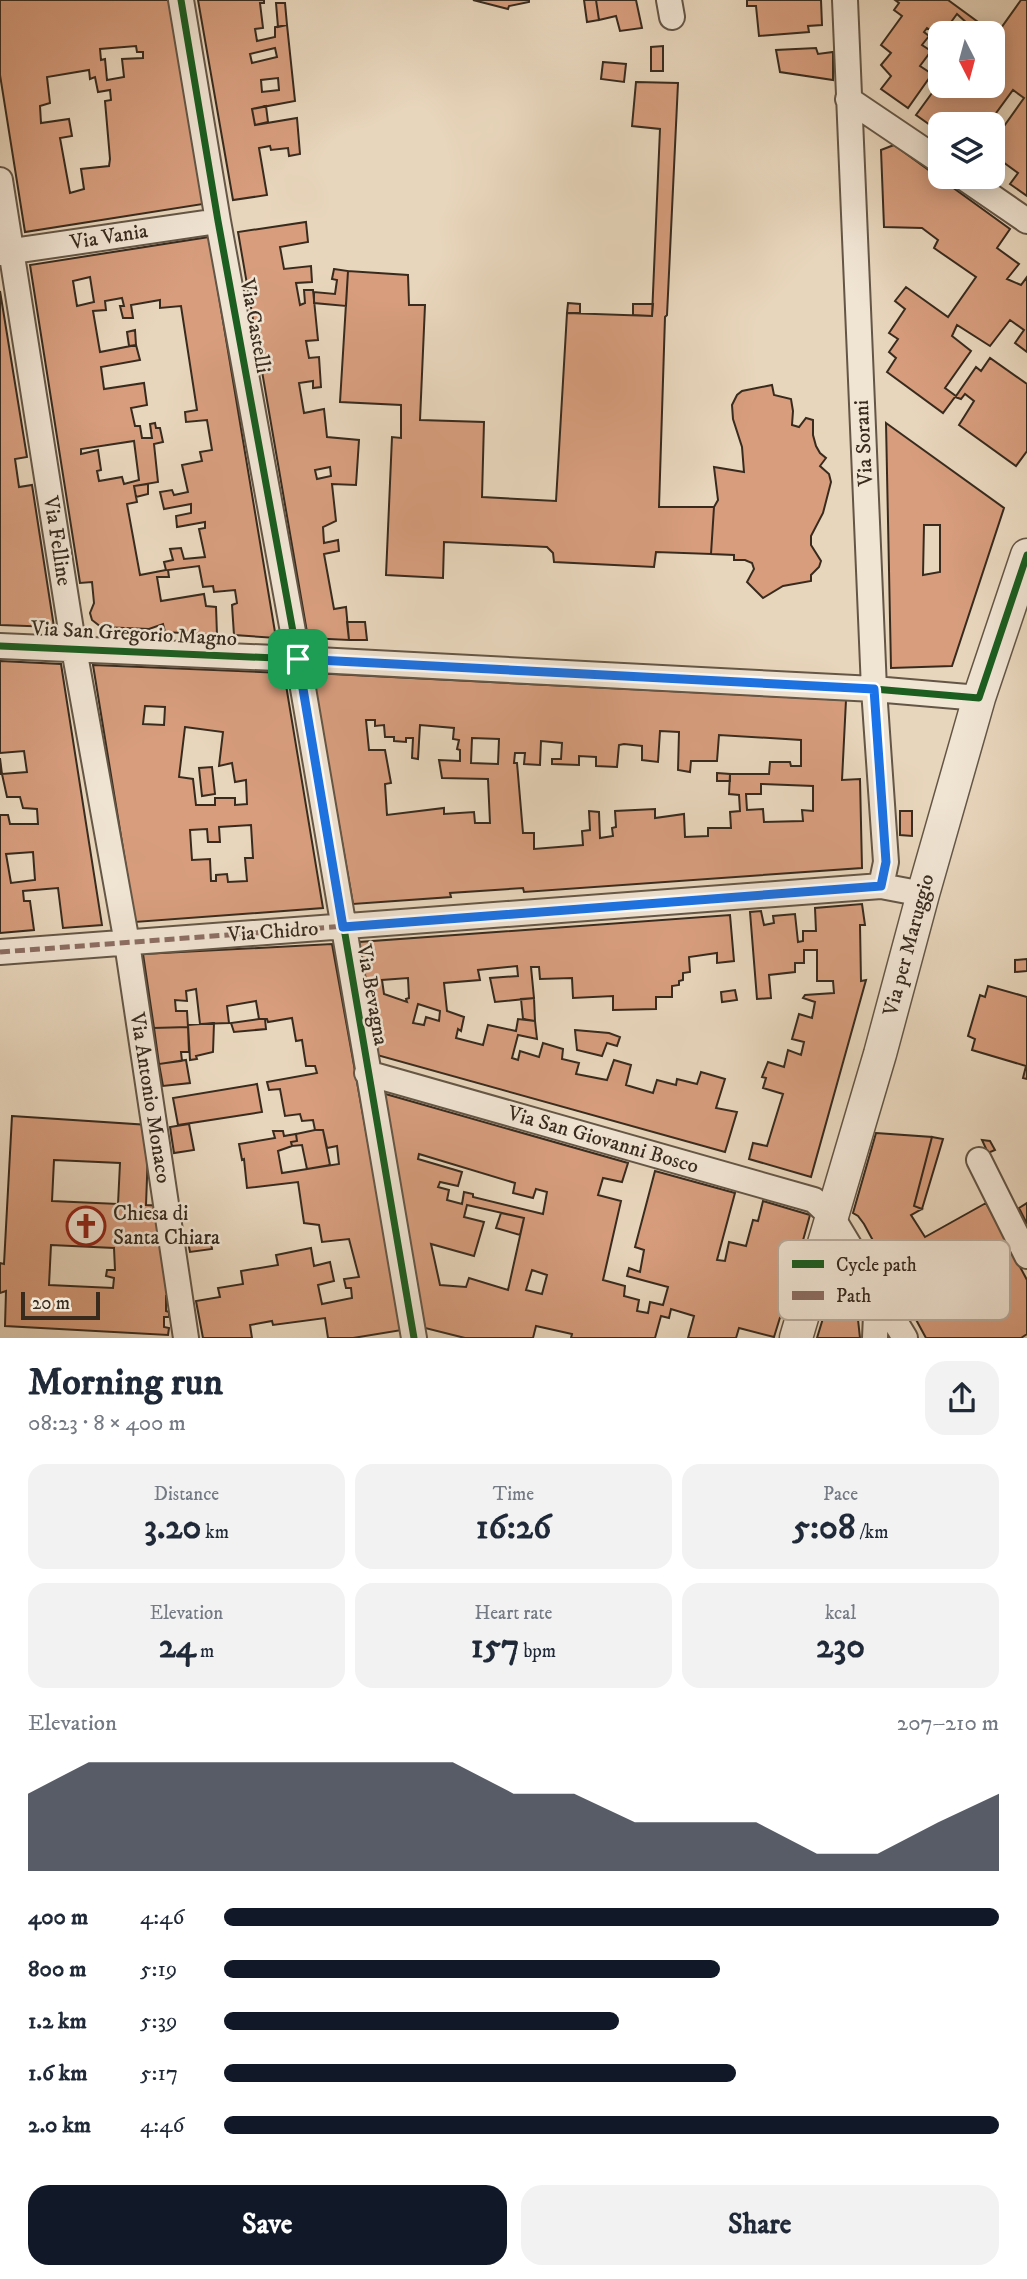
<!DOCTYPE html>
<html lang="en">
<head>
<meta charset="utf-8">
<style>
  body { margin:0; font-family:"IM FELL DW Pica",serif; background:#f2f2f3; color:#1f2937; height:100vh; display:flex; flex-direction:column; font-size:26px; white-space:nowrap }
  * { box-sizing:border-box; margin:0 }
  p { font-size:23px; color:#747a83 }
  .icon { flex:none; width:38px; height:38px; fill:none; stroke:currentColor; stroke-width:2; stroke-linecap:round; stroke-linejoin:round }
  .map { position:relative; height:1338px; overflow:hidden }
  .panel { display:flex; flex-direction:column; background:#fff; flex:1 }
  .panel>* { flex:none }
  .needle { width:46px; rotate:174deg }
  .buttons { position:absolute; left:928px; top:21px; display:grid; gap:14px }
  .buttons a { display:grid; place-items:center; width:77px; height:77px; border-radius:14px; background:#fff; box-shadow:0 4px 18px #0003; font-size:35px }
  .scale { position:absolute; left:21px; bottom:18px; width:79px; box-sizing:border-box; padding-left:7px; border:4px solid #382b1e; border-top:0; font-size:19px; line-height:24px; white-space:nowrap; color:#382b1e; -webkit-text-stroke:5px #f0e4d3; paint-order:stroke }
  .pin { position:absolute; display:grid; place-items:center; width:60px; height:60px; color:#fff; margin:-30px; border-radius:14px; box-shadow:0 4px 10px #0006 }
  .round { display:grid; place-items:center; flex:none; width:74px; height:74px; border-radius:21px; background:#f2f2f3 }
  .summary { display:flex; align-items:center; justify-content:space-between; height:119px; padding:0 28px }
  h1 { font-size:38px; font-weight:800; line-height:52px }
  .metrics { display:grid; grid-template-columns:repeat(3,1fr); gap:10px; height:119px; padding:7px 28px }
  .metrics div { display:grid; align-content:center; border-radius:18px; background:#f2f2f3; text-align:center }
  .metrics b { font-size:35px; font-weight:800 }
  .metrics small { font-size:19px; font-weight:400 }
  .metrics p { font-size:19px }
  .chart { height:196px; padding:14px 28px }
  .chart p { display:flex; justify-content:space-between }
  .chart svg { width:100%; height:126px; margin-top:7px; fill:#111827; opacity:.7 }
  .primary-button { display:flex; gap:14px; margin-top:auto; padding:14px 28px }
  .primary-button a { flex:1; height:80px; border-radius:21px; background:#111827; color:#fff; font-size:28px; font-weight:800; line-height:80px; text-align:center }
  .primary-button a+a { background:#f2f2f3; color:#1f2937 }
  ul { padding:0 28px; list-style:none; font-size:23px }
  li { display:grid; grid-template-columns:112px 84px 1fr; align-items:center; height:52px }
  li i { height:18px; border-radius:9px; background:#111827 }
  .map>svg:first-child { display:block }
  .building { fill:#d79d7d; stroke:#382b1e; stroke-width:2; fill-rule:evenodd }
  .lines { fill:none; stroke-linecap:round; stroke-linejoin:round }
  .minor-casing { stroke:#645646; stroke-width:28 }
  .tertiary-casing { stroke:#645646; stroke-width:35 }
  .minor { stroke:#f0e4d3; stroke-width:24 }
  .tertiary { stroke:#f0e4d3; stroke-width:32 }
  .quiet { stroke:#8d6e63; stroke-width:5; stroke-dasharray:10 5; stroke-linecap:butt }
  .cycleway-casing { stroke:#f0e4d3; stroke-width:11 }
  .cycleway { stroke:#1b5e20; stroke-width:7 }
  .route-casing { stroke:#fff; stroke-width:14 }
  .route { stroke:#1a73e8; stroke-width:9 }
  .labels { text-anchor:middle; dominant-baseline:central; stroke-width:5; stroke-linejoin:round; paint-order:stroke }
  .street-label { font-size:21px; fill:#382b1e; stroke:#f0e4d3 }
  .poi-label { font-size:21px; fill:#382b1e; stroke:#f0e4d3; text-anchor:start }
  .key { fill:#f0e4d3; stroke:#b9ac9d; stroke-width:2 }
  .key-label { font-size:19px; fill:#382b1e }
</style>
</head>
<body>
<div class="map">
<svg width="1027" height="1338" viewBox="0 0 1027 1338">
  <rect width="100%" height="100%" fill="#e8d6bc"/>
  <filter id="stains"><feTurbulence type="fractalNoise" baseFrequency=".00286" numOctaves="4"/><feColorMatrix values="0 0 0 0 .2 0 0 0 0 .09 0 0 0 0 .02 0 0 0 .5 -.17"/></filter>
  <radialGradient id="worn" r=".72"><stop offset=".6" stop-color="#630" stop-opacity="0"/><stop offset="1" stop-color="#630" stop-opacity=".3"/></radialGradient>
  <path class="building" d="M0 0H170L203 204 25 232 0 75ZM136 46 137 52H143V58L122 59 124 77 107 80 105 59 101 60 100 49ZM89 70 90 79 95 77 98 92 110 90 111 100 105 101 110 159 109 166 81 169 84 189 70 193 60 138 72 136 69 119 41 123 40 106 50 103 47 77Z
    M198 0H264V3H260L263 28 255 29 257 41 275 37V27L287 25 295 101 252 109 255 125 297 118 300 154 289 156 288 148 271 150 270 146 259 148 267 195 233 200ZM275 48 277 57 252 63 250 54ZM278 78 279 90 262 92 261 80Z
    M473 0H529V2L509 6 508 9Z
    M584 0H596L599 20 587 22Z
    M596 0H636L642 28 620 31 616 16 599 20Z
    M747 0H821L822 25 808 26 809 32 759 36 756 6H747Z
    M895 0H948L996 35 1021 0H1027V196L1010 184 1018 173 992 154V143L1024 98 1013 90 988 124H940V132L916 115 940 82V86H992V33H968L965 31 969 25 957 14 943 33H940V36L927 28 924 32 929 36 922 45 931 51 920 66 932 74 908 108 881 89 891 76 881 65 891 53 881 45 902 16 894 10 899 3Z
    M276 3H285L287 25 278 27Z
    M663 46V71H651V47Z
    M816 48 818 54 833 52V80L780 72 776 50Z
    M603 62 626 64 624 82 601 79Z
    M636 82 678 83 667 315 665 317 659 507H714L711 554 656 552 654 567 554 562 553 553 547 547 444 542 443 578 386 575 392 437 401 438V405L340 402 348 271 408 275 409 305H425L420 420 484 422 482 497 556 501 567 313 652 316 660 129 632 126Z
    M266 106 268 122 255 125 252 109Z
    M894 145 1010 229 997 248 1019 264 1007 279 1021 285 1027 277V352L1015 343 1024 330 1010 320 990 346 957 325 952 336 971 351 945 388 956 396 976 367 981 371 990 358 1027 384V451L1016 466 959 425 974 401 965 394 961 399 955 397 943 413 887 372 896 358 889 352 898 339 889 333 905 309 895 301 906 287 948 317 976 277 934 248 938 240 922 228 884 227 881 150Z
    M306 222 308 242 280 247 284 269 311 266 312 282 296 283 300 305 305 303 304 290H313L318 340 306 341 309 358 319 357 321 387 313 388V381L299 383 304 413 324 409 327 437 359 440 356 485 332 484 336 521 323 527 324 543 338 540 339 551 324 554 334 609 346 607 349 640 308 638 238 232ZM330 467 331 476 317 479 315 470Z
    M209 237 276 638 234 635 232 605 237 603 235 590 214 592 213 586 203 587 199 566 168 570 169 577H157L161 601 204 594 206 606 216 607 217 635 165 632 163 624 149 629 101 627 92 620 90 613 94 603 92 582 80 583 30 265ZM90 277 94 302 77 306 73 281ZM122 298 124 306H120L123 318H133L131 305 160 300V308L181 306 197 410 185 412 186 422 207 420 212 450 200 452 202 461 182 465 188 492 174 495 172 490 160 492 164 509 191 504V513L176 516 177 527 205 522V528L199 529 205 557 184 559 181 548 170 549 173 560 164 562 166 570 140 575 127 504 137 502 134 486 158 482 154 444 163 442 160 428H156L155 423 150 424 152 438H142L140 426H135L131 408 147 405 144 383 104 389 101 367 140 360 136 345 100 352 93 311 106 310 105 301ZM134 441 139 480 124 484 122 477 99 481 97 471 101 470 98 450 81 454V449Z
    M334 269 348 271 346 306 314 303V292L335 294 337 280 332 279Z
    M0 291 27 457 15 459 19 487 32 485 54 627 0 625Z
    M568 303 580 304V313H567Z
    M633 304H653L652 316 633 315Z
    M135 330 136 345 129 346 127 332Z
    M772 385 774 395 791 399 793 411 792 425 799 427 806 418 813 420V435L816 446 820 453 826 458 820 466 829 474 831 482 823 513 811 536V545L821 561 819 567 811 575V581L783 586 763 598 747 582 754 569 752 563 745 560H734V555L711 554 714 507 718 500 714 467 744 472 742 447 733 419 732 405 737 395 742 391Z
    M886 423 1004 508 952 666 891 668ZM924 525H940V572L923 575Z
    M148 484V494L136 497 134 486Z
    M347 622H365L367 640H349Z
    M0 661 61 664 102 925 63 928 58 888 23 891 24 901H30L34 930 0 933V815H8L10 824H38L37 809 23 808 20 797H7L2 774H0V758L2 774 27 772 24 751 0 753ZM33 852 35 880 11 883 6 854Z
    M93 665 284 673 323 908 135 922ZM145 706 165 707 164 725 143 724ZM185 727 223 732 219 766 232 763 235 782 246 780 247 804 235 805V798H215V805H196L193 779 179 777ZM251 825 253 858H245L247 881 228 882 227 874 216 875V881H211L210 859 192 860 190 830 207 829 208 842H220L219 827Z
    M312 673 846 700 842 780 860 779 862 868 524 892 523 888 450 893 451 897 353 904ZM366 720H375V726L384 725 385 737H394V741L406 742V738H413L412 758 418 759 420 725 454 728 453 739 459 740 457 749 460 750V761L439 760 442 778 488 779 490 823H475L474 812 444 814V808L387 815 385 784 391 783 385 750H369ZM660 731 679 732 678 770 690 772 691 761H717L719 735 801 740V766H791L790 762H770L769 774H730L729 794 739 795 740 811 730 812 731 828H708V836L685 837 684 814 655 818V809L615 811 616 827 612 828 613 836 600 838 599 812 589 811 590 830 582 831 583 845 534 849V833H523L517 763H514L515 753H525L524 764 540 765 541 741 562 743 561 759H552V764L579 765V756L596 757V766L617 767 619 745 624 744 642 746V760L658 762ZM472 738 499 739 498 764 471 763ZM761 784 813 786V811L802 810 803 821 764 822 763 809 747 810 746 794H761Z
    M212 767 215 794 202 796 199 768Z
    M717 773 730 774V781H717Z
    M900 811H912V836L900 835Z
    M862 904 865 925H860L861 981 866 980 811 1177 749 1159 753 1143 767 1146 783 1094 763 1088 766 1078 762 1077 768 1062 784 1067 788 1050 801 1055 804 1042 792 1039 799 1014 812 1018 815 1002 803 998 805 995 834 993 833 981H817V950H804V963H795V972L769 975 771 998 757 999 750 912 761 911 764 925 774 923 773 916 795 914 798 942 803 941V931H816L815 908Z
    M730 915 734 961 717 963V953L689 957 690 972 683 973V980L679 981V985L672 986V997H656V1009L613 1010V996L573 998 572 978 540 979 539 967H531L534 998 495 1002 490 978 518 976 517 966 478 970 480 980 444 983 447 1011 464 1017 461 1031 458 1029 456 1038 483 1045 488 1025 516 1031 518 1019 535 1021 537 1039 518 1035 512 1058 518 1060 520 1051 539 1057 543 1043 563 1049 562 1059 579 1063 576 1074 607 1080 614 1060 631 1065 626 1085 653 1093 657 1080 676 1085 677 1079 697 1084 701 1072 725 1079 716 1108 737 1112 725 1152 377 1055 359 942ZM408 978 409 998 406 999 407 1002 384 994 382 980ZM418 1004 440 1011 439 1021 426 1017 424 1025 413 1023Z
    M332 944 402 1330 353 1338H328L325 1318 273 1325 272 1321 250 1325 252 1338H203L196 1301 220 1297 218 1288 243 1284 241 1271 278 1265 276 1255 311 1248 314 1266 330 1262 334 1281 318 1285 322 1304 352 1298 351 1288H346L344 1279 359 1277 349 1239 322 1242 319 1225 304 1223 298 1182 247 1188 244 1159 242 1160 239 1144 275 1138 273 1131H283L284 1136 296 1134 297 1141 291 1142 292 1146 278 1151 282 1173 339 1164 337 1146 327 1148 323 1130H315L313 1120 302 1121 300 1114 285 1116 280 1089 269 1090 267 1082 317 1073 315 1066H306L302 1040 296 1041 292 1018 268 1022 267 1019H259L256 1001 227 1006 229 1023 200 1024 196 989 186 991 187 1001 175 1000 176 1011H187L188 1027 154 1028 143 954Z
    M1027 959V971L1015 972V960Z
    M988 986 1027 997V1079L1023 1078 1026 1066 972 1050 975 1039 968 1036 980 995 985 997Z
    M735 990 737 1000 722 1002 721 992Z
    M534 998 535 1021 523 1019 521 999Z
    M259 1019H265L266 1029 234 1032 231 1023Z
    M214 1023 213 1052 196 1056 197 1059 190 1060 188 1025Z
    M188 1027 189 1052H181L182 1061 159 1064 154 1028Z
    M575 1030 609 1033 620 1037 617 1046 607 1043 602 1056 577 1050Z
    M186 1060 190 1083 163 1086 159 1064Z
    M257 1084 262 1112 178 1125 173 1098Z
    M382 1093 628 1163 622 1182 603 1178 598 1195 621 1201 603 1280 625 1286 624 1296 639 1300 637 1311 648 1313 650 1302 663 1305 668 1287 627 1276 629 1268 640 1272 644 1250 635 1247 655 1171 735 1193 717 1260 725 1261 729 1242 746 1246 753 1220 758 1221 763 1201 810 1215 797 1262 789 1260 784 1280 791 1282 774 1337 739 1328 736 1338H688L694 1316 671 1309 669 1318 661 1316 655 1338H571L572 1334 536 1326 533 1338H465L425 1328ZM419 1154 515 1183 513 1193 533 1198 536 1189 547 1192 543 1214 473 1197V1194L464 1192 462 1204 447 1200 449 1190 438 1187 440 1182 458 1186 462 1172 418 1159ZM467 1205 524 1218 508 1290 469 1278 466 1287 440 1285 431 1244 474 1256 484 1222 464 1217ZM532 1270 547 1275 542 1294 526 1290Z
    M12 1116 149 1125 146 1205 165 1206 170 1297 166 1296V1311L169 1312V1317H164V1327L169 1328 168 1335 5 1326 6 1291 0 1293V1263L4 1264ZM54 1160 120 1163 118 1204 52 1201ZM51 1245 114 1248 115 1270H107L106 1276 114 1278 113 1288 49 1285Z
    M189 1124 194 1150 174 1153 170 1127Z
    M315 1130H323L330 1165 307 1169 302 1145 292 1146 291 1142 297 1141 296 1134Z
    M876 1133 932 1137 914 1206 922 1209 911 1215 925 1237 986 1203 1027 1280V1334L1021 1338H926L864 1224 858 1216 853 1213Z
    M932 1137 943 1139 922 1209 914 1206Z
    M982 1140 990 1141 995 1150 988 1153Z
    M1027 1203V1224L1019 1208Z
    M501 1213 524 1218 520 1235 496 1228Z
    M210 1234 212 1249 190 1252 187 1237Z
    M838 1269 853 1273 860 1338H817Z"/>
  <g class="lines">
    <defs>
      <path id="minor" d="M181 0 218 221 298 659 414 1338
        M669 0 672 17
        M845 0 874 689 886 862 881 886
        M848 99 940 161
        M963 177 1027 221
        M0 180 74 649 127 943 186 1338
        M0 253 218 221
        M0 646 298 659 874 689 979 698
        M0 952 881 886 923 894
        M367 1073 814 1200 832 1217 905 1338
        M979 1160 1027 1256
        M875 1338 877 1292"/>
      <path id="tertiary" d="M796 1338 880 1054 923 894 979 698 1027 555"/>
    </defs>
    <use href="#minor" class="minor-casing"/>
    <use href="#tertiary" class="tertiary-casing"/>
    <use href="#minor" class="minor"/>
    <use href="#tertiary" class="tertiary"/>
    <path class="quiet" d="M0 952 881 886"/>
    <defs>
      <path id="cycleway" d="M181 0 218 221 298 659 414 1338
        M0 646 298 659 874 689 979 698 1027 555"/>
    </defs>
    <use href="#cycleway" class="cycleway-casing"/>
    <use href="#cycleway" class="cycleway"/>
  </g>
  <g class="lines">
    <defs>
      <path id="route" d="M298 659 874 689 886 862 881 886 343 927Z"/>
    </defs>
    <use href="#route" class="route-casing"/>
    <use href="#route" class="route"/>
  </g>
  <defs>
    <symbol id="church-ring" viewBox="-11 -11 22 22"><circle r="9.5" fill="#f0e4d3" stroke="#8f2418" stroke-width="1.5"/><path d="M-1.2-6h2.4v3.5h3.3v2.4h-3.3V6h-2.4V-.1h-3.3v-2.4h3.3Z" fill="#8f2418"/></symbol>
  </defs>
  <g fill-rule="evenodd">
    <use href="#church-ring" x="64" y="1204" width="44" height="44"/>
  </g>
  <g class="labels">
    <g class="street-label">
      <text transform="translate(109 237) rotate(-9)">Via Vania</text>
      <text transform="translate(255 326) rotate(80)">Via Castelli</text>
      <text transform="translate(864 443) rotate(-93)">Via Sorani</text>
      <text transform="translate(57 541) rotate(81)">Via Felline</text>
      <text transform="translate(134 634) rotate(3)">Via San Gregorio Magno</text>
      <text transform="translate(273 932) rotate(-4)">Via Chidro</text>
      <text transform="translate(909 945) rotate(-75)">Via per Maruggio</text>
      <text transform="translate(372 995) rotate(80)">Via Bevagna</text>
      <text transform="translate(150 1098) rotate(81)">Via Antonio Monaco</text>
      <text transform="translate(603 1140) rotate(16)">Via San Giovanni Bosco</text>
    </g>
    <g class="poi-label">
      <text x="113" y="1214">Chiesa di<tspan x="113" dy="24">Santa Chiara</tspan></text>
    </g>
  </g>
  <rect x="778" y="1240" width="232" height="80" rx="10" class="key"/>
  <rect x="792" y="1260" width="32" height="8" fill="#1b5e20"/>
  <rect x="792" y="1291" width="32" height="9" fill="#8d6e63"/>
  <g class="key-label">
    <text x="836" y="1271">Cycle path</text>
    <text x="836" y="1302">Path</text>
  </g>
  <rect width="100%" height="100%" filter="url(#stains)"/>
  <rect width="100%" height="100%" fill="url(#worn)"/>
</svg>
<div class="buttons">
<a><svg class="needle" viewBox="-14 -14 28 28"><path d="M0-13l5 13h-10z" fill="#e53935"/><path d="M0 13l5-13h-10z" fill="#747a83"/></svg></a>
<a><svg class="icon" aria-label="layers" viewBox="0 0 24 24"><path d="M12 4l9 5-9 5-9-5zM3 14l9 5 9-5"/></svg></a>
</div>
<div class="scale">20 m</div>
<div class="pin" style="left:298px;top:659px;background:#1e9e55"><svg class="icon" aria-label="arrive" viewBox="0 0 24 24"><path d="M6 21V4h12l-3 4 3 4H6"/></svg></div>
</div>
<section class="panel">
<div class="summary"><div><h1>Morning run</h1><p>08:23 · 8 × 400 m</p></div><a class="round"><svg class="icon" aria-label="share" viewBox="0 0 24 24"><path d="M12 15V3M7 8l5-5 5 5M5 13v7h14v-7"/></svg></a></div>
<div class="metrics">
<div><p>Distance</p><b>3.20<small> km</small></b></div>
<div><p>Time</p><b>16:26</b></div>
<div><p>Pace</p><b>5:08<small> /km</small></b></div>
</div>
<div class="metrics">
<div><p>Elevation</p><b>24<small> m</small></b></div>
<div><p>Heart rate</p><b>157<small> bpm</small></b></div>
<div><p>kcal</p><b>230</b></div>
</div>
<div class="chart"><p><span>Elevation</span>207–210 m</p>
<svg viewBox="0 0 160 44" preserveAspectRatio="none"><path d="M0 44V17L10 6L20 6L30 6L40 6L50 6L60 6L70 6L80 17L90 17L100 27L110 27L120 27L130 38L140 38L150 27L160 17V44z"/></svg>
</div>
<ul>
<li><b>400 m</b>4:46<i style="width:100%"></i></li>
<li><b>800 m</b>5:19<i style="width:64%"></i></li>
<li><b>1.2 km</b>5:39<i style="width:51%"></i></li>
<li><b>1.6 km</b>5:17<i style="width:66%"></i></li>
<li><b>2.0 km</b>4:46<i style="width:100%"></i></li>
</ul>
<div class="primary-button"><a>Save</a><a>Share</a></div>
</section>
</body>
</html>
